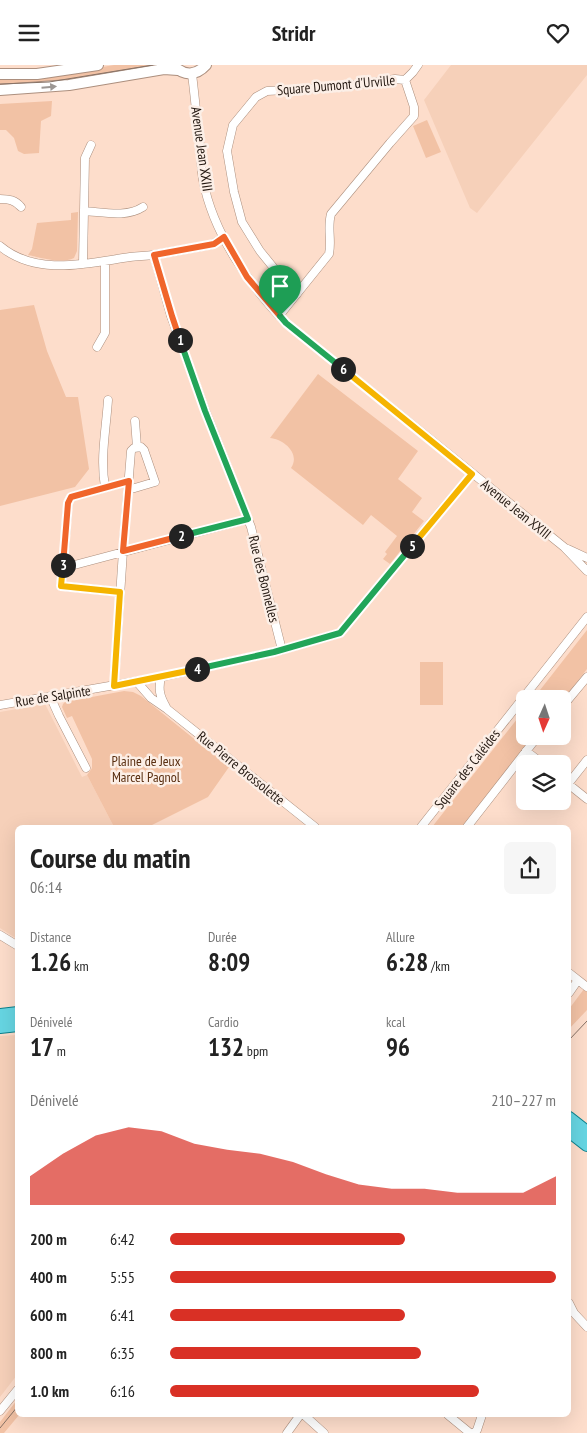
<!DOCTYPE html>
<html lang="fr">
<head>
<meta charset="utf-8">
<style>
  body { margin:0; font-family:"PT Sans Narrow",sans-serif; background:#f6f6f6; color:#222; height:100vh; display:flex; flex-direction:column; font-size:19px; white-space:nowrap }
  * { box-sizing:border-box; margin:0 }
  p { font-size:16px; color:#767676 }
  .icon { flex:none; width:28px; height:28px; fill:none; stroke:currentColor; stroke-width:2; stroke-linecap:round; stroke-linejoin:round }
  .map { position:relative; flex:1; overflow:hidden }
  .panel { position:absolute; left:15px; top:760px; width:556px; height:592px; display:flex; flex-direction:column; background:#fff; border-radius:8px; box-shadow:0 5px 20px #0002 }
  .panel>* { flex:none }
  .needle { width:32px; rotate:183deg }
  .tools { position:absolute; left:516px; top:625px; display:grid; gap:10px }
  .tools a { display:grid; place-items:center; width:55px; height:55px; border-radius:8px; background:#fff; box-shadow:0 5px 20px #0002; font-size:25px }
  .pin { position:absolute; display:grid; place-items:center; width:42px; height:42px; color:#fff; margin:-51px -21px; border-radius:50% 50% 50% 0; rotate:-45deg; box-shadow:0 0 5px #0007 }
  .pin .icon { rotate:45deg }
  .km { position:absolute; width:25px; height:25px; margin:-12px; border-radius:50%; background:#222; color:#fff; font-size:14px; line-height:25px; text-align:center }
  .round { display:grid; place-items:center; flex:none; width:52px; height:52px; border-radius:8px; background:#f6f6f6 }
  .overview { display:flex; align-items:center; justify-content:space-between; height:85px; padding:0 15px }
  h1 { font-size:28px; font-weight:700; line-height:38px }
  .metrics { display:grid; grid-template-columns:repeat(3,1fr); gap:8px; height:85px; padding:5px 15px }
  .metrics div { display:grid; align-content:center }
  .metrics b { font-size:25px; font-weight:700 }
  .metrics small { font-size:14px; font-weight:400 }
  .metrics p { font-size:14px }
  .chart { height:140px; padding:10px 15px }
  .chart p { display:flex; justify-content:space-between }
  .chart svg { width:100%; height:90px; margin-top:5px; fill:#d93025; opacity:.7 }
  ul { padding:0 15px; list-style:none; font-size:16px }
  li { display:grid; grid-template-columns:80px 60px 1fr; align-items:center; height:38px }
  li i { height:12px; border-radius:6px; background:#d93025 }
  header { display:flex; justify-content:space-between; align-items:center; height:65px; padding:0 15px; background:#fff; font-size:22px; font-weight:700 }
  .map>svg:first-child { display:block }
  .built { fill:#f6d0b9 }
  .green { fill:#f2c2a5 }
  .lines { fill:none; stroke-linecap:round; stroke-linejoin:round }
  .minor-casing { stroke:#ac8f7e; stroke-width:9 }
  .tertiary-casing { stroke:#ac8f7e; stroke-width:12 }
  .primary-casing { stroke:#0c818c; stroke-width:14 }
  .minor { stroke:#fff; stroke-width:8 }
  .tertiary { stroke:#fff; stroke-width:10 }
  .primary { stroke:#66d5e2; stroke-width:12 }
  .tram { stroke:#877266; stroke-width:1 }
  .oneway { fill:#9c9794 }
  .split-1-casing { stroke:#fff; stroke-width:10 }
  .split-2-casing { stroke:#fff; stroke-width:10 }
  .split-3-casing { stroke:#fff; stroke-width:10 }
  .split-4-casing { stroke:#fff; stroke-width:10 }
  .split-5-casing { stroke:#fff; stroke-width:10 }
  .split-6-casing { stroke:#fff; stroke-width:10 }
  .split-7-casing { stroke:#fff; stroke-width:10 }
  .split-1 { stroke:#f0652b; stroke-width:6 }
  .split-2 { stroke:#22a559; stroke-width:6 }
  .split-3 { stroke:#f0652b; stroke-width:6 }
  .split-4 { stroke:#f5b400; stroke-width:6 }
  .split-5 { stroke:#22a559; stroke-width:6 }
  .split-6 { stroke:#f5b400; stroke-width:6 }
  .split-7 { stroke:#22a559; stroke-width:6 }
  .labels { text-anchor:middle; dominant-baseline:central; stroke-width:5; stroke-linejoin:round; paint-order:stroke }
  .street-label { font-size:14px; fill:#231811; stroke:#fcefe7 }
  .park-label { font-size:14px; fill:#592e10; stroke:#fcefe7 }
</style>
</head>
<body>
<header><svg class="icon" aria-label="menu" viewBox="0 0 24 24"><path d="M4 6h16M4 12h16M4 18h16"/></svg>Stridr<svg class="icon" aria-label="heart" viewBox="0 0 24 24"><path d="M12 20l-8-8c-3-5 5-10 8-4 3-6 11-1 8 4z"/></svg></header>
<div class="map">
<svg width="587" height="1368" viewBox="0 0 587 1368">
  <rect width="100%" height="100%" fill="#fdddcb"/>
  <path class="built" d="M451 0H587V10L477 148 470 143 424 35Z
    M45 639 82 712 87 710 114 762H18L17 874 0 863V647Z
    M17 970V1310L0 1332V971Z"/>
  <path class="green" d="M114 0H161L58 18 0 21V12L68 8Z
    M52 36 51 51 41 56 39 88 24 89 18 86 14 73 6 65H0V39Z
    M427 55 441 87 426 93 413 61Z
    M78 147 77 186 74 193C61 199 42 193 28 190L32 184 37 158 71 155V148Z
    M34 240 47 286 66 332H78L89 404 75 422 0 441V245Z
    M318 309 418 386 398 414 422 433 412 447 424 456 390 499 383 494 387 489 385 487 397 471 371 450 363 460 291 403C301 388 283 374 270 373Z
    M587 565V604L563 635 562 634H533Z
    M420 597H443V640H420Z
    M124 626 133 627 141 631 229 702 208 732 148 762H114L87 710 92 703V694L72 651 67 653 62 642 63 639 65 637Z
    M525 644V671H534L462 762H432Z
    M584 924 587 926V945L569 964V944Z
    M17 1335 18 1350H19L4 1368H0V1357Z"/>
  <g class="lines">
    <defs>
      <path id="minor" d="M192 9C195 33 197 57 200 81 201 92 201 104 203 115 213 168 249 220 286 258L564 482 587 506
        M0 134C9 134 15 135 21 142
        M84 146C103 147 126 153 143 142
        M0 181C37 212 88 198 130 192 138 191 146 191 153 190 172 187 191 183 210 180L213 179 224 172
        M154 190 171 251 205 345 251 462 282 585
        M83 199 85 93 91 80
        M297 229 286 218 260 186 242 157 234 127 227 86 233 60 256 32 267 26 341 22 395 14 405 15
        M279 251 329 189C332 175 327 163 331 149L390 78 414 51V42L405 15 413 7 418 0
        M97 282 105 268V196
        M135 356 137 382
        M105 422C100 393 106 365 108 335
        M568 484 587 493
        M63 503 68 438 71 432 129 416
        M120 527 61 521 63 503 248 454
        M161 612C158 625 160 631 166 642
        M137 617 151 633 167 644 315 762
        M114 621 123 486 131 386 134 383 141 382 144 385 155 417 128 425
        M50 631 59 651 86 703
        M0 640 161 612 274 587 340 568 433 455 472 409
        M562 642 587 612
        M526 686 543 699
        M562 714 587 734
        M568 719 587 695
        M421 762 587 552
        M467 762 538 671
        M0 870 18 881
        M569 908 587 922
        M569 928 578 915
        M569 1238 574 1248 587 1262
        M0 1346 18 1324
        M304 1350 324 1368
        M448 1350 470 1368
        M287 1368 300 1350
        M474 1368 477 1365 482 1350"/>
      <path id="tertiary" d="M174 1C184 11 196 11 206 0
        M0 9H37L98 0
        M0 25 69 20 164 4 178 5"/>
      <path id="primary" d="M0 950 18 948
        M0 962 18 960
        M569 1053 587 1067
        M569 1066 587 1080"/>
    </defs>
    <use href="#minor" class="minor-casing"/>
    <use href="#tertiary" class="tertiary-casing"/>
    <use href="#primary" class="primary-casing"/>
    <use href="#minor" class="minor"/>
    <use href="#tertiary" class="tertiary"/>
    <use href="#primary" class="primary"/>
    <path class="tram" d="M0 19 49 17 153 0
      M569 975 587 956
      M0 1363 18 1341"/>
  </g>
  <defs><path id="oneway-solid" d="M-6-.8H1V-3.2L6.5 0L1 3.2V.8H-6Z" transform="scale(1.25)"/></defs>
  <use class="oneway" href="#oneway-solid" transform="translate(49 22) rotate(-5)"/>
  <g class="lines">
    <defs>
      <path id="split-1" d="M180 275 172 251 154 190 214 179 224 172 247 212 280 251"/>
      <path id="split-2" d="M180 275 205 346 248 454 181 471"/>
      <path id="split-3" d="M63 500 68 438 71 432 129 416 123 486 181 471"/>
      <path id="split-4" d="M63 500 61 521 120 527 114 621 197 604"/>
      <path id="split-5" d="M197 604 274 587 340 568 412 481"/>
      <path id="split-6" d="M343 304 472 409 412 481"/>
      <path id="split-7" d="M280 251 286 258 343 304"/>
    </defs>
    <use href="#split-1" class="split-1-casing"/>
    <use href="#split-2" class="split-2-casing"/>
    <use href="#split-3" class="split-3-casing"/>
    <use href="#split-4" class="split-4-casing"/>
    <use href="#split-5" class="split-5-casing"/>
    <use href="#split-6" class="split-6-casing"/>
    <use href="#split-7" class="split-7-casing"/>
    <use href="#split-1" class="split-1"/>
    <use href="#split-2" class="split-2"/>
    <use href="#split-3" class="split-3"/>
    <use href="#split-4" class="split-4"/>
    <use href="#split-5" class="split-5"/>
    <use href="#split-6" class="split-6"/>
    <use href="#split-7" class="split-7"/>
  </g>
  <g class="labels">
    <g class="street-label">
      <text transform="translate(336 20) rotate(-5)">Square Dumont d'Urville</text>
      <text transform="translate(202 84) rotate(82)">Avenue Jean XXIII</text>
      <text transform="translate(516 444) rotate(39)">Avenue Jean XXIII</text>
      <text transform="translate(264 514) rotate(76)">Rue des Bonnelles</text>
      <text transform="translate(53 631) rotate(-9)">Rue de Salpinte</text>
      <text transform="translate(241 703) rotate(39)">Rue Pierre Brossolette</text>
      <text transform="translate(467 704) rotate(-52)">Square des Caléides</text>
    </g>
    <g class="park-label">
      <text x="146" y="696">Plaine de Jeux<tspan x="146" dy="16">Marcel Pagnol</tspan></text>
    </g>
  </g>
</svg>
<div class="tools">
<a><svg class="needle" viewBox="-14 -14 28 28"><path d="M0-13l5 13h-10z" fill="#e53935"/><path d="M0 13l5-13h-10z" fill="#767676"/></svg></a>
<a><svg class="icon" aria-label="layers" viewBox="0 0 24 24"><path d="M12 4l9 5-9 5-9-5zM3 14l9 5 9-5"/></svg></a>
</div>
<div class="pin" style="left:280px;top:251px;background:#1e9e55"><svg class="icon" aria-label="arrive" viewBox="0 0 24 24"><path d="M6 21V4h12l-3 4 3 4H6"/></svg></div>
<b class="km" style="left:180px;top:275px">1</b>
<b class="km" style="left:181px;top:471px">2</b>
<b class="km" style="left:63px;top:500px">3</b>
<b class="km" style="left:197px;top:604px">4</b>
<b class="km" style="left:412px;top:481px">5</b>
<b class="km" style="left:343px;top:304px">6</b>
<section class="panel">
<div class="overview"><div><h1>Course du matin</h1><p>06:14</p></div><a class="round"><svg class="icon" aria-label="share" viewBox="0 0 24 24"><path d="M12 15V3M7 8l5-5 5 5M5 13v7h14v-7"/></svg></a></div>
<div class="metrics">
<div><p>Distance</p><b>1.26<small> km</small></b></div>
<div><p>Durée</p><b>8:09</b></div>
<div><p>Allure</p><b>6:28<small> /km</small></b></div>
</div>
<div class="metrics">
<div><p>Dénivelé</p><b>17<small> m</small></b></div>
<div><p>Cardio</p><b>132<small> bpm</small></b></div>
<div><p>kcal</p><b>96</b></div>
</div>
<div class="chart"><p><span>Dénivelé</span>210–227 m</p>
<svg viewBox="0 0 160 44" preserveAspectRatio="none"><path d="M0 44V30L10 19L20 10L30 6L40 8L50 14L60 17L70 19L80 23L90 29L100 34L110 36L120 36L130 38L140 38L150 38L160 30V44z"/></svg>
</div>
<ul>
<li><b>200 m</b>6:42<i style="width:61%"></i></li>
<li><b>400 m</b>5:55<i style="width:100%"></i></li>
<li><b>600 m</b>6:41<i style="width:61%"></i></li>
<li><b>800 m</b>6:35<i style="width:65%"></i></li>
<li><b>1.0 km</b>6:16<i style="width:80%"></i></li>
</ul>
</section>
</div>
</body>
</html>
